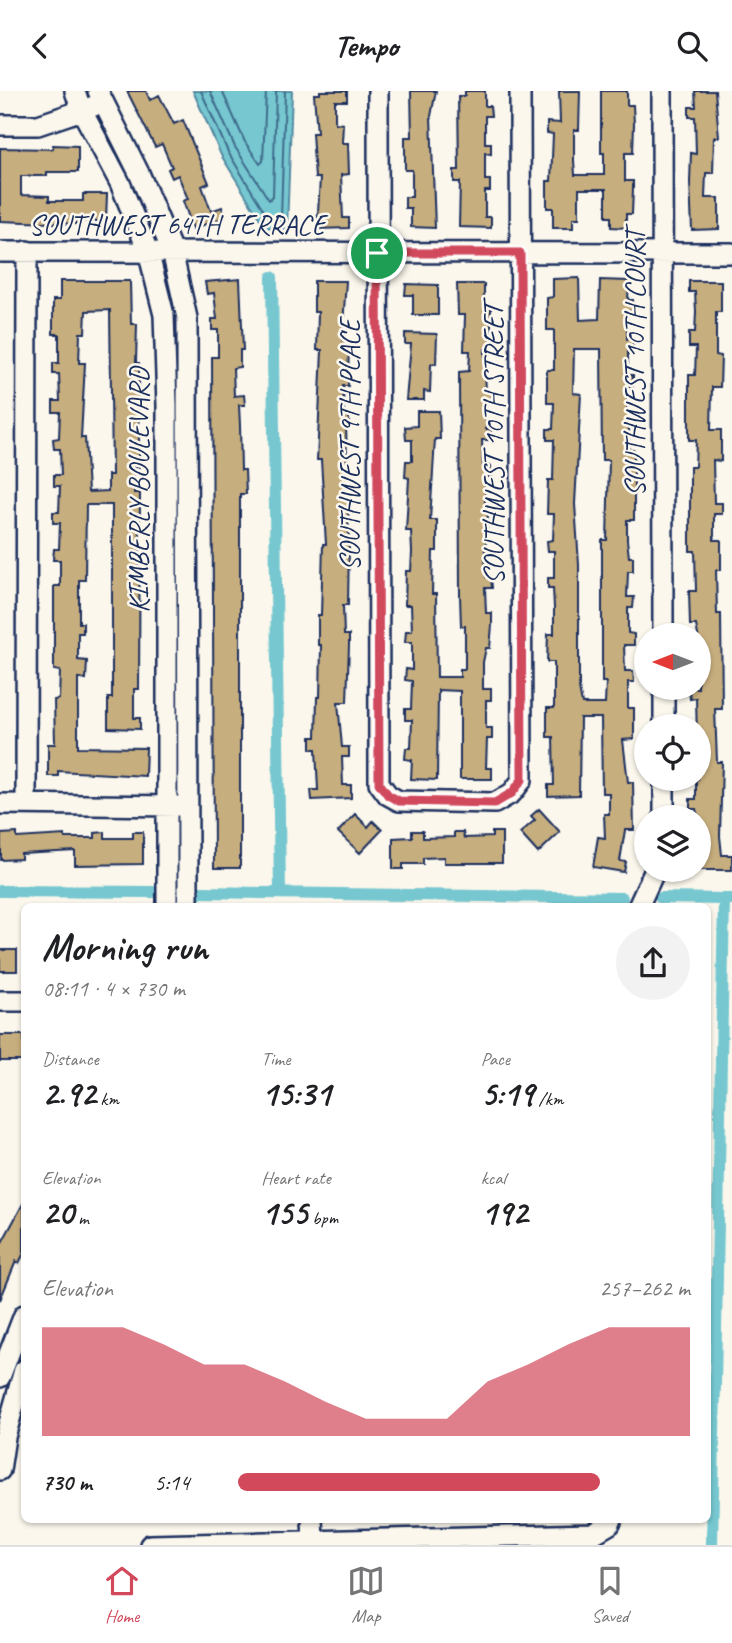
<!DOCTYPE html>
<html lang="en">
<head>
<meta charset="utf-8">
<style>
  body { margin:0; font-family:Caveat,sans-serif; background:#f2f2f2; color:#202124; height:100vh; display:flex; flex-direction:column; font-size:26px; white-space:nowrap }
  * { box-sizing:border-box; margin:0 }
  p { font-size:23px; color:#757577 }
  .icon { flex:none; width:38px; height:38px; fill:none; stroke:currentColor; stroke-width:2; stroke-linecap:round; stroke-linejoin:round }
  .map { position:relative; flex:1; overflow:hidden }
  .sheet { position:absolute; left:21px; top:812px; width:690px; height:620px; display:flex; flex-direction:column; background:#fff; border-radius:10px; box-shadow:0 2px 5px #0004 }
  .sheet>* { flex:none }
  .needle { width:46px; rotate:270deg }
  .tools { position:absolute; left:634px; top:532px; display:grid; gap:14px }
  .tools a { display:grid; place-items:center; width:77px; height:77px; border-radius:50%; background:#fff; box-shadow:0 2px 5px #0004; font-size:35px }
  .pin { position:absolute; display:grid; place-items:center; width:60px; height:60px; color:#fff; margin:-30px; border:4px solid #fff; border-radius:50%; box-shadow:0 2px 7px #0007 }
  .round { display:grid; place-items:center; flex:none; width:74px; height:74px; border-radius:37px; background:#f2f2f2 }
  .head { display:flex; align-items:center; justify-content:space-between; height:119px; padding:0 21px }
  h1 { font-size:38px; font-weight:700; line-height:52px }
  .stats { display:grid; grid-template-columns:repeat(3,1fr); gap:10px; height:119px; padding:7px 21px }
  .stats div { display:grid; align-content:center }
  .stats b { font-size:35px; font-weight:700 }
  .stats small { font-size:19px; font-weight:400 }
  .stats p { font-size:19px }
  .chart { height:196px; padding:14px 21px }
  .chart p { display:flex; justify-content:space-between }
  .chart svg { width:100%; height:126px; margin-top:7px; fill:#d1495b; opacity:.7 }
  ul { padding:0 21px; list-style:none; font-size:23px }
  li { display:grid; grid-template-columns:112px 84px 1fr; align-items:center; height:52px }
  li i { height:18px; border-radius:9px; background:#d1495b }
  header { display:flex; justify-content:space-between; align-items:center; height:91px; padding:0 21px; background:#fff; font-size:32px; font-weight:700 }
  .tab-bar { display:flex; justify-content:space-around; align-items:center; height:98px; border-top:2px solid #e0e0e0; background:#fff; font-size:19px; color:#757577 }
  .tab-bar a { display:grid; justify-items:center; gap:4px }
  .tab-bar .active { color:#d1495b }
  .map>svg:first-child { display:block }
  .water { fill:#76c7d0; stroke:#528aa2; stroke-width:2 }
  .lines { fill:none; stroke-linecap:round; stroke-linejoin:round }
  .shore { stroke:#3f6c8c; stroke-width:2 }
  .canal { stroke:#76c7d0; stroke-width:12 }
  .building { fill:#c7ae7e; stroke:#1b2f5e; stroke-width:2; fill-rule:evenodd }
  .minor-casing { stroke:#1b2f5e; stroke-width:24 }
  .minor { stroke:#fbf7ec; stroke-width:19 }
  .route-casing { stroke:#fff; stroke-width:14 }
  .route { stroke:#d1495b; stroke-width:9 }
  .labels { text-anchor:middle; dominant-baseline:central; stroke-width:5; stroke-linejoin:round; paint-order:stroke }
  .street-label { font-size:28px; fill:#1b2f5e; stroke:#fbf7ec }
</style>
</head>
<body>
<header><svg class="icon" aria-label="back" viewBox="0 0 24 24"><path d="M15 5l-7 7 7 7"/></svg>Tempo<svg class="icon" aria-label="search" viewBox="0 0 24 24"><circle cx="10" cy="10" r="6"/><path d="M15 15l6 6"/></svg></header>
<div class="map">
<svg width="732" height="1454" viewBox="0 0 732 1454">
  <rect width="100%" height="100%" fill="#fbf7ec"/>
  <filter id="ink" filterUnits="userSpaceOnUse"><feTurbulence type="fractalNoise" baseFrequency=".0143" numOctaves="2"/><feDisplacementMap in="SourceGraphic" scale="14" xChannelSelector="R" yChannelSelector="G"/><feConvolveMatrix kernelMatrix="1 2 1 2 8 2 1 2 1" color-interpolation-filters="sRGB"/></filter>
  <g filter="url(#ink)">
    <path class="water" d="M193 0H292L287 138 265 136 221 64Z"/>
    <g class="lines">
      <path class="shore" d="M201 0 228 61 269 128 277 130 281 127 285 0
        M210 0 235 56 269 109 273 105 276 0
        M222 0 245 51 260 73 263 70 266 0"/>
      <path class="canal" d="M272 186 280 802
        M0 800 153 801
        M200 801 622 807
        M661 807 724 808
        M712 1454 724 808H732"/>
    </g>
    <path class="building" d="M127 0H146L150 9 159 4 174 33 183 29 209 92 202 95 211 120 222 116 225 126 193 138 183 110 188 108 178 84 172 87 168 78 172 76 162 53 155 56Z
      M320 0H347V10H335V32L343 33 342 52H348L349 83 341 84 343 127H349V137L317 138 320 87H315L312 42H317L314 3H320Z
      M411 0H436L431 25 435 137 411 136V117H405V106H412V79H405V46H412Z
      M465 0H485V15H490L491 25H485V52H491V63L485 62V89H490V100H485V126H491V137L459 136 460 91H454V79H459L458 5H465Z
      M559 0H580L579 39H574V69L575 84H604V62H601V0H627V14H633L634 33 633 62H625V90H633V98L632 123H626V137L611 136V126H606V98H579V127H573V137H553V117H547V90H551L553 43 547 42V31L560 32Z
      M695 0H715L719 46H714L713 82H706L705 107H719V138L692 139 690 91 691 62 696 63 695 26H689V16H696Z
      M53 54 78 55V81H47V85H21V104L49 105V110H83V103H107L106 130H77V133L0 130V57L53 58Z
      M579 187 580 229 599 228 600 189 629 190 628 209H633V220H627V248H633V257L628 258V284H633V295H627V321L634 322 633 332H629V359H634V429H627V449L629 466H633V480H628L627 506H634L633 517H628V542L634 543V554H624L625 580H633L634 591H628V617H634V648L623 649 628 691H633L634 739H625L620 770 626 771 624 781 593 776 598 746 605 747 604 723H609V702H602L601 627H580L579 704 548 705V694H554L553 646H547V617H554V571H547L548 543H554V517L553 497H548V487H554V460H548L547 450 553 449 554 423H547L548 389H553L554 349H547V338H553L554 312H547V279H554V239H547V207L553 206V188ZM574 258H601L602 369H609L607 449H602V591H606L605 613H582L579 597V474L575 413 581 303 573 302Z
      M240 188 243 259H240V276L233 277 234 305 244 304 245 314H239L240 334 241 379H245L246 403H240V777H214L212 266H218V239H212V228H217L214 202 207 203 205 191Z
      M60 190H130L131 233H137L136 272H139V376H134V402H140L139 598H134V627H140V638L108 637V607H112V414H86L85 489H79V532H83V542H78V569L87 570 86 588 78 587V656L146 657 145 685 58 680V685H48V653H55L54 609 59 608 60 580 54 579V495H60V469H53L54 458H59L60 432H53V421H59L60 395H54V384H61L60 358H54L53 348 59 347 60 321H53V310H60L59 283H53V272H59V243H53V209H60ZM110 219 112 384H108V400L88 401 85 347H81L85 272H79L80 242H85L86 220Z
      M314 190H346L342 249H349L348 295H343L344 322H349V332H346L349 453 348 514H343L344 544H349V554L347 611H338L342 656H349V666H342L343 694H351V707L312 709 311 699H318L316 658H311V646H316L317 606H320L321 554H318V524H321L323 453H326L321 369H317L322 259H317L318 221H314Z
      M689 190H721V221H716V264L721 265 720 296H712L711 339H721V370L713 369 714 412H722V423H714V449H721V479H716L717 523H721L722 618H715L717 671H722L720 745 722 764H732V779H698V726L696 718H690V708H696V688H698L696 607 690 608 689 597H698V544L696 534H690L689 500H696L695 460H690V376H695L696 349H689V284H695L696 256H689V241H695L696 221 695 201H689Z
      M406 193 438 194V224H413V204H405Z
      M457 193H484V213H491V258H485V280L486 300H491V311H486V338H491V349H482L483 375H491V386H485V412H491V423H488L485 460 486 486H491L492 497H485L486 522H492V534L490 557H486L483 571V598H491V609H486V637H492V648H487L486 677H492V688H460V600L438 599 437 689 411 688 412 669 405 668 406 657H411L412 629H405V618H411L412 590 405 589 406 578 412 579V551H405L406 540H412L411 514H405L406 480H411L412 461 411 440H406L409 387 405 386 406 370H412V349H406L405 336 417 335V320H439L440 348H435L430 429H437V460H433L432 503H436L437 586H460V578H465V535H461L460 505 459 281 469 280 470 260H464L465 224H458Z
      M405 242 437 243 436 273H431L430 301 424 300V309H406L411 253H405Z
      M539 718 560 741 538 762 520 742 535 729 531 725Z
      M355 723 368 736 373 730 382 739 360 762 338 741Z
      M412 740H423V747L454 746V741H463L464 747 492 746V741H502V772H444V766L423 767V773H403V778H393V747L412 746Z
      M105 741V747H133V741H143V773L75 774V760L21 763V768L1 769V743L17 742V747L65 744V747H95V742Z
      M0 859H17V880H0Z
      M0 944H24V970H0Z
      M24 1111V1162L19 1172 16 1170 0 1209V1155Z"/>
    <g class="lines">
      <defs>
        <path id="minor" d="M75 0 81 18 120 92 148 160 164 224 167 315V816
          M98 0 139 82 172 160 187 227 188 816
          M378 0 379 692 388 704 399 710 495 712 512 702 522 689 520 0
          M662 0 663 544
          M0 34H38L94 15
          M0 161 732 162
          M664 597V635
          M664 688V726
          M0 713 177 715
          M26 713 27 160
          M638 816 655 779
          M0 910H24
          M0 1286 24 1224
          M0 1379 5 1346 24 1279
          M312 1428 313 1450
          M150 1454 593 1443 610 1433 612 1428"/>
      </defs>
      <use href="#minor" class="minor-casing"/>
      <use href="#minor" class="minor"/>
    </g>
  </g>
  <g class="lines" filter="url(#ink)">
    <defs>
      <path id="route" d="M377 162H520L522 689 512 702 495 712 399 710 388 704 379 692Z"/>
    </defs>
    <use href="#route" class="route-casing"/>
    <use href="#route" class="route"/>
  </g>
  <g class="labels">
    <g class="street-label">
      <text x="177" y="133">SOUTHWEST 64TH TERRACE</text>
      <text transform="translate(634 272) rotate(-90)">SOUTHWEST 10TH COURT</text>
      <text transform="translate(493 353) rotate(-90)">SOUTHWEST 10TH STREET</text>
      <text transform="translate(349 354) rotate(-90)">SOUTHWEST 9TH PLACE</text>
      <text transform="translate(138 399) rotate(-90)">KIMBERLY BOULEVARD</text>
    </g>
  </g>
</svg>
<div class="tools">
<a><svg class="needle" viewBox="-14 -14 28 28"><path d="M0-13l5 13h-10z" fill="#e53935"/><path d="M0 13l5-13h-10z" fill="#757577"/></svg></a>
<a><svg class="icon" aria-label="locate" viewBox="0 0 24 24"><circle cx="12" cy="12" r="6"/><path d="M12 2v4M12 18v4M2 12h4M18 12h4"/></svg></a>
<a><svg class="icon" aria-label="layers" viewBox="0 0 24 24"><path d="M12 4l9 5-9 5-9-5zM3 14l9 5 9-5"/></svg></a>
</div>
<div class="pin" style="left:377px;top:162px;background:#1e9e55"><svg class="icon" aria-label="arrive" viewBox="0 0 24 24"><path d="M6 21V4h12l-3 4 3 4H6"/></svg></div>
<section class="sheet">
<div class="head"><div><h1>Morning run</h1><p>08:11 · 4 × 730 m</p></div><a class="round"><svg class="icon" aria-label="share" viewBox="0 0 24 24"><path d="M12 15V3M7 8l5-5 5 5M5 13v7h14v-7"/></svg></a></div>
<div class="stats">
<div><p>Distance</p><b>2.92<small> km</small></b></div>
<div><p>Time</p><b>15:31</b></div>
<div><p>Pace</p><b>5:19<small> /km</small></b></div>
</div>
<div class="stats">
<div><p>Elevation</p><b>20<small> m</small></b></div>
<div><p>Heart rate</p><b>155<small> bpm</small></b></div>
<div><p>kcal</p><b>192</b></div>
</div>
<div class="chart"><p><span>Elevation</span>257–262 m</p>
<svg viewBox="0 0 160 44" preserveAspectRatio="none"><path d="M0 44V6L10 6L20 6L30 12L40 19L50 19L60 25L70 32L80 38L90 38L100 38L110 25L120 19L130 12L140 6L150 6L160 6V44z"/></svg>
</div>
<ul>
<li><b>730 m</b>5:14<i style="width:80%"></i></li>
</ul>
</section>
</div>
<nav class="tab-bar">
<a class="active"><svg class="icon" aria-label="home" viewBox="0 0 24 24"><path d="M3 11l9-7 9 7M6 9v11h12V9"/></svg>Home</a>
<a><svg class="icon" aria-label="map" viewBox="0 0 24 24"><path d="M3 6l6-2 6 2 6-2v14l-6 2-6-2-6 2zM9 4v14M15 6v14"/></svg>Map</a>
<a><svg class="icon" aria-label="saved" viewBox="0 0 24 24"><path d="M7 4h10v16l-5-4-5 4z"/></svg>Saved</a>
</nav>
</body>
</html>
